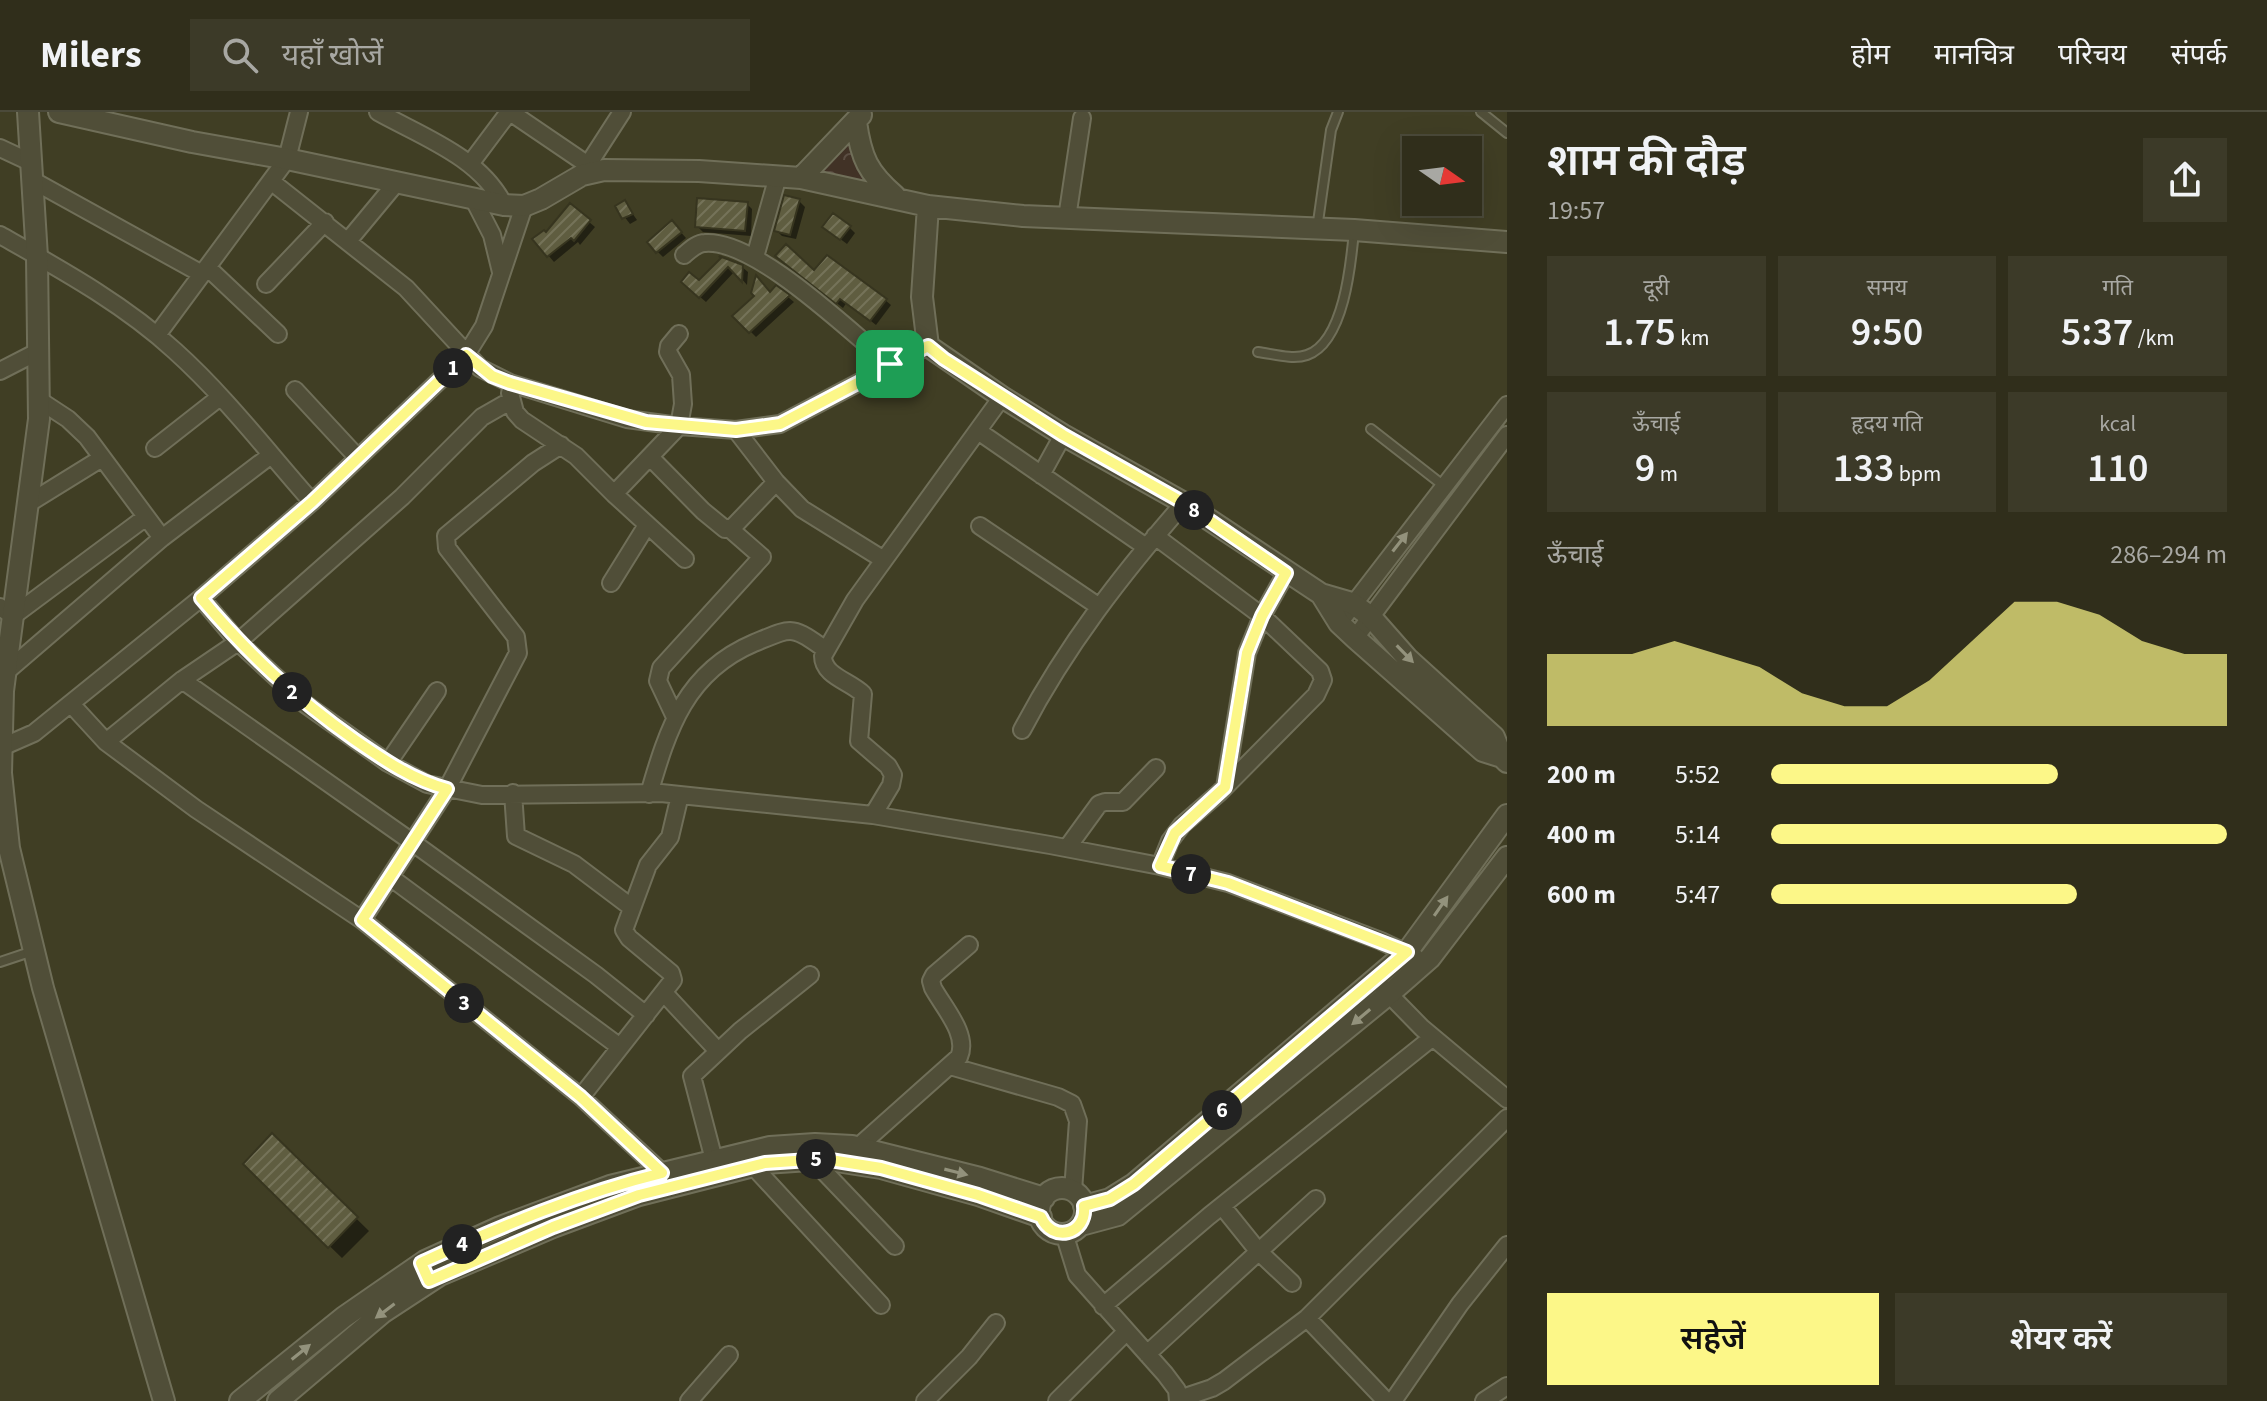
<!DOCTYPE html>
<html lang="hi">
<head>
<meta charset="utf-8">
<style>
  body { margin:0; font-family:"Source Sans 3","Noto Sans Devanagari",sans-serif; background:#3c3a28; color:#f1f3f6; height:100vh; display:flex; flex-direction:column; font-size:30px; white-space:nowrap }
  * { box-sizing:border-box; margin:0 }
  p { font-size:26px; color:#a8a8a3 }
  .icon { flex:none; width:44px; height:44px; fill:none; stroke:currentColor; stroke-width:2; stroke-linecap:round; stroke-linejoin:round }
  .map { position:relative; flex:1; overflow:hidden }
  .details { display:flex; flex-direction:column; background:#302e1b; width:760px }
  .details>* { flex:none }
  .needle { width:52px; rotate:104deg }
  .buttons { position:absolute; left:1402px; top:24px; display:grid; gap:16px }
  .buttons a { display:grid; place-items:center; width:80px; height:80px; border-radius:0px; background:#302e1b; box-shadow:0 8px 32px #0002,0 0 0 2px #4b4a3a; font-size:40px }
  .pin { position:absolute; display:grid; place-items:center; width:68px; height:68px; color:#fff; margin:-34px; border-radius:16px; box-shadow:0 4px 12px #0006 }
  .km { position:absolute; width:40px; height:40px; margin:-20px; border-radius:50%; background:#222; color:#fff; font-size:22px; line-height:40px; text-align:center }
  .round { display:grid; place-items:center; flex:none; width:84px; height:84px; border-radius:0px; background:#3c3a28 }
  .head { display:flex; align-items:center; justify-content:space-between; height:136px; padding:0 40px }
  h1 { font-size:44px; font-weight:600; line-height:60px }
  .stats { display:grid; grid-template-columns:repeat(3,1fr); gap:12px; height:136px; padding:8px 40px }
  .stats div { display:grid; align-content:center; border-radius:0px; background:#3c3a28; text-align:center }
  .stats b { font-size:40px; font-weight:600 }
  .stats small { font-size:22px; font-weight:400 }
  .stats p { font-size:22px }
  .chart { height:224px; padding:16px 40px }
  .chart p { display:flex; justify-content:space-between }
  .chart svg { width:100%; height:144px; margin-top:8px; fill:#fcf788; opacity:.7 }
  .primary-button { display:flex; gap:16px; margin-top:auto; padding:16px 40px }
  .primary-button a { flex:1; height:92px; border-radius:0px; background:#fcf788; color:#111; font-size:32px; font-weight:600; line-height:92px; text-align:center }
  .primary-button a+a { background:#3c3a28; color:#f1f3f6 }
  ul { padding:0 40px; list-style:none; font-size:26px }
  li { display:grid; grid-template-columns:128px 96px 1fr; align-items:center; height:60px }
  li i { height:20px; border-radius:10px; background:#fcf788 }
  header { display:flex; align-items:center; gap:48px; box-sizing:border-box; height:112px; padding:0 40px; background:#302e1b; border-bottom:2px solid #4b4a3a }
  header strong { font-size:38px }
  nav { display:flex; gap:44px; margin-inline-start:auto; font-size:28px }
  .search { width:560px; height:72px; background:#3c3a28; display:flex; align-items:center; gap:20px; box-sizing:border-box; padding:0 28px; border-radius:0px; color:#a8a8a3; font-size:30px }
  main { display:flex; flex:1; min-height:0 }
  .map>svg:first-child { display:block }
  .park { fill:url(#park-crowns) }
  .shadow { fill:#0007 }
  .building { fill:url(#building-hatch); stroke:#37351f; stroke-width:2 }
  .lines { fill:none; stroke-linecap:round; stroke-linejoin:round }
  .service-casing { stroke:#706f59; stroke-width:12 }
  .minor-casing { stroke:#706f59; stroke-width:20 }
  .tertiary-casing { stroke:#706f59; stroke-width:24 }
  .service { stroke:#504e38; stroke-width:8 }
  .minor { stroke:#504e38; stroke-width:16 }
  .tertiary { stroke:#504e38; stroke-width:20 }
  .oneway { fill:#93927c }
  .route-casing { stroke:#fff; stroke-width:16 }
  .route { stroke:#fcf788; stroke-width:10 }
</style>
</head>
<body>
<header>
<strong>Milers</strong>
<div class="search"><svg class="icon" aria-label="search" viewBox="0 0 24 24"><circle cx="10" cy="10" r="6"/><path d="M15 15l6 6"/></svg>यहाँ खोजें</div>
<nav><a>होम</a><a>मानचित्र</a><a>परिचय</a><a>संपर्क</a></nav>
</header>
<main>
<div class="map">
<svg width="1507" height="1289" viewBox="0 0 1507 1289">
  <defs>
    <pattern id="park-crowns" width="20" height="18" patternUnits="userSpaceOnUse" patternTransform="scale(2)"><rect width="20" height="18" fill="#413226"/><path d="M2 6a3 3 0 1 1 6 0M12 15a3 3 0 1 1 6 0" fill="none" stroke="#5b4e43"/></pattern>
    <pattern id="building-hatch" width="6" height="6" patternUnits="userSpaceOnUse" patternTransform="scale(2)"><rect width="6" height="6" fill="#5f5d40"/><path d="M-1 1l2-2M0 6l6-6M5 7l2-2" fill="none" stroke="#757359"/></pattern>
  </defs>
  <rect width="100%" height="100%" fill="#403e24"/>
  <path class="park" d="M854 18 880 76 807 68Z"/>
  <path class="shadow" d="M799 89 805 95 796 127 782 124 776 118Z
    M625 91 637 108 630 112 617 95Z
    M747 92 752 97 751 124 703 120 697 114Z
    M589 110 595 115 580 133 578 130 554 150 535 128Z
    M850 116 855 121 847 132 831 120Z
    M678 117 686 126 663 145 657 139Z
    M722 147 742 155 748 160 747 173 735 159 706 190 683 170 699 171Z
    M782 149 885 188 891 193 876 213 847 190 843 196Z
    M777 176 794 190 756 225 735 204 771 183Z
    M272 1024 369 1119 342 1146 245 1052Z"/>
  <path class="building" d="M784 83 800 87 790 123 774 119Z
    M697 86 748 90 745 119 695 115Z
    M625 88 633 102 622 107 615 94Z
    M570 91 591 108 574 129 571 126 547 145 532 127 544 118 546 120Z
    M833 101 851 114 840 128 822 115Z
    M672 108 682 120 656 141 647 130Z
    M786 132 814 158 827 143 887 187 870 209 840 187 836 192 775 144Z
    M719 144 743 153 742 170 728 155 699 186 681 170 689 160 699 168 721 146Z
    M756 163 770 180 776 173 790 183 749 221 732 204 754 184 751 181Z
    M272 1021 358 1105 328 1136 243 1052Z"/>
  <g class="lines">
    <defs>
      <path id="service" d="M1481 0 1507 21
        M1317 117 1331 18 1338 0
        M1258 240C1273 242 1293 248 1307 243 1344 230 1351 152 1354 119
        M1371 317 1444 374
        M0 850 33 839"/>
      <path id="minor" d="M378 0C423 25 480 45 504 93
        M510 0 588 53
        M0 36 30 50
        M470 52 509 0
        M584 59 622 0
        M32 68 202 162
        M272 70 406 176 480 256 510 271 627 307 679 314 736 318 780 312 928 234
        M474 88 492 123 501 160
        M1067 106 1082 6
        M0 123C60 157 124 192 175 239 225 284 267 339 312 390
        M348 129 397 70
        M684 143C690 138 697 131 705 131 756 127 850 220 890 252
        M755 145 778 64
        M207 155 278 222
        M266 172 325 110
        M157 223 287 47 299 0
        M0 259 39 239
        M295 278 358 346
        M510 281 515 300 522 308 576 344 614 382 685 447
        M39 288 68 307 87 325 162 426
        M736 318 776 370 802 397 884 448
        M978 319 1146 435
        M155 336 220 285
        M650 345 703 399 725 417 733 415 776 370
        M1041 363 1063 323
        M614 382 679 314 683 292 681 263 668 240 669 234 679 222
        M26 393 102 346
        M980 414 1098 494
        M1155 424 1262 504 1320 559 1323 568 1316 583 1219 681 1182 713 1170 729 1160 754
        M611 471 647 413
        M201 486 238 530 305 592 388 651 427 672 482 683 661 681 873 703 1050 733 1160 754 1228 771 1381 829 1415 845
        M0 495 13 504 146 405
        M1339 511 1507 293
        M1355 526 1507 323
        M6 560 162 426 271 343
        M182 568 412 730 596 863 646 903
        M72 593 106 630 196 697 362 808 581 985 668 1066
        M675 605 658 569 661 556 762 445 730 417
        M1022 618C1066 534 1122 462 1184 391
        M106 630 182 568 238 530 402 385 482 305 510 289
        M2 635 34 621 201 486 312 390 466 243 484 214 524 94
        M388 651 437 579
        M1225 675 1247 541 1262 504 1286 461
        M513 681 516 724 574 752 631 795
        M649 682C668 616 686 560 754 531 793 515 791 513 826 538
        M873 703 891 673 893 663 888 654 859 629 863 582C850 569 823 564 823 544L855 488 1002 285
        M1067 736 1099 692 1105 690H1123L1156 656
        M390 765 620 935
        M362 808 447 677 518 541 516 525 447 436 446 424 533 351 561 333
        M1382 875 1422 916 1507 987
        M664 881 718 939
        M950 954 1058 985 1072 992 1078 1009 1073 1079
        M581 985 673 868 671 861 629 826 624 818 648 753 670 725 680 683
        M858 1035 959 945C969 923 944 896 933 876L931 869 934 863 969 833
        M714 1048 692 964 740 919 810 863
        M813 1048 895 1134
        M753 1054 881 1193
        M1222 1094 1259 1140 1292 1171
        M1064 1121 1077 1163 1165 1262 1177 1278 1178 1289
        M1103 1194 1209 1104 1433 925
        M1307 1206 1386 1289
        M1147 1242 1316 1087
        M1179 1287 1212 1276 1224 1269 1307 1206 1507 1006
        M689 1289 729 1243
        M925 1289 969 1245 996 1211
        M1057 1289 1126 1220
        M1393 1289 1460 1192 1507 1133
        M1484 1289 1507 1274"/>
      <path id="tertiary" d="M28 0 37 145 39 307 3 579 1 661 9 736 43 876 164 1289
        M59 0 192 30 287 47 504 93 524 94 541 87 582 63 604 58 699 59 801 66 928 94 1023 104 1354 118 1507 130
        M856 10C861 46 868 61 895 84
        M801 66 861 3
        M928 94 922 185 928 234 1002 285 1063 323 1184 391 1321 482 1352 491 1371 505 1408 547 1494 625 1502 645 1507 650
        M1321 482 1339 511 1355 526 1483 639 1502 645
        M1039 1099a23 23 0 1 1 46 0a23 23 0 1 1-46 0Z
        M1084 1094 1110 1087 1134 1072 1407 840 1507 703
        M1081 1113 1118 1103 1389 882 1430 846 1507 745
        M240 1289 344 1205 425 1149 500 1115 610 1074 770 1035 815 1032 852 1034 980 1066 1044 1086
        M278 1289 382 1201 440 1163 553 1115 639 1083 765 1051 824 1047 881 1056 978 1083 1041 1105"/>
    </defs>
    <use href="#service" class="service-casing"/>
    <use href="#minor" class="minor-casing"/>
    <use href="#tertiary" class="tertiary-casing"/>
    <use href="#service" class="service"/>
    <use href="#minor" class="minor"/>
    <use href="#tertiary" class="tertiary"/>
  </g>
  <defs><path id="oneway-solid" d="M-6-.8H1V-3.2L6.5 0L1 3.2V.8H-6Z" transform="scale(2)"/></defs>
  <g class="oneway">
    <use href="#oneway-solid" transform="translate(1400 430) rotate(-52)"/>
    <use href="#oneway-solid" transform="translate(1405 542) rotate(46)"/>
    <use href="#oneway-solid" transform="translate(1441 794) rotate(-55)"/>
    <use href="#oneway-solid" transform="translate(1361 905) rotate(140)"/>
    <use href="#oneway-solid" transform="translate(956 1060) rotate(14)"/>
    <use href="#oneway-solid" transform="translate(385 1199) rotate(143)"/>
    <use href="#oneway-solid" transform="translate(301 1240) rotate(-39)"/>
  </g>
  <g class="lines">
    <defs>
      <path id="route" d="M928 234 944 247 1063 323 1184 391 1286 461 1262 504 1247 541 1225 675 1175 721 1160 754 1228 771 1407 840 1134 1072 1110 1087 1084 1094C1087 1123 1052 1131 1041 1105L978 1083 881 1056 824 1047 765 1051 639 1083 553 1115 429 1169 421 1151 425 1149C502 1114 580 1081 662 1061L581 985 362 808 447 677C413 668 384 648 355 628 294 585 249 543 201 486L312 390 466 243 492 264 510 271 646 310 736 318 780 312Z"/>
    </defs>
    <use href="#route" class="route-casing"/>
    <use href="#route" class="route"/>
  </g>
</svg>
<div class="buttons">
<a><svg class="needle" viewBox="-14 -14 28 28"><path d="M0-13l5 13h-10z" fill="#e53935"/><path d="M0 13l5-13h-10z" fill="#a8a8a3"/></svg></a>
</div>
<div class="pin" style="left:890px;top:252px;background:#1e9e55"><svg class="icon" aria-label="arrive" viewBox="0 0 24 24"><path d="M6 21V4h12l-3 4 3 4H6"/></svg></div>
<b class="km" style="left:453px;top:256px">1</b>
<b class="km" style="left:292px;top:580px">2</b>
<b class="km" style="left:464px;top:891px">3</b>
<b class="km" style="left:462px;top:1132px">4</b>
<b class="km" style="left:816px;top:1047px">5</b>
<b class="km" style="left:1222px;top:998px">6</b>
<b class="km" style="left:1191px;top:762px">7</b>
<b class="km" style="left:1194px;top:398px">8</b>
</div>
<section class="details">
<div class="head"><div><h1>शाम की दौड़</h1><p>19:57</p></div><a class="round"><svg class="icon" aria-label="share" viewBox="0 0 24 24"><path d="M12 15V3M7 8l5-5 5 5M5 13v7h14v-7"/></svg></a></div>
<div class="stats">
<div><p>दूरी</p><b>1.75<small> km</small></b></div>
<div><p>समय</p><b>9:50</b></div>
<div><p>गति</p><b>5:37<small> /km</small></b></div>
</div>
<div class="stats">
<div><p>ऊँचाई</p><b>9<small> m</small></b></div>
<div><p>हृदय गति</p><b>133<small> bpm</small></b></div>
<div><p>kcal</p><b>110</b></div>
</div>
<div class="chart"><p><span>ऊँचाई</span>286–294 m</p>
<svg viewBox="0 0 160 44" preserveAspectRatio="none"><path d="M0 44V22L10 22L20 22L30 18L40 22L50 26L60 34L70 38L80 38L90 30L100 18L110 6L120 6L130 10L140 18L150 22L160 22V44z"/></svg>
</div>
<ul>
<li><b>200 m</b>5:52<i style="width:63%"></i></li>
<li><b>400 m</b>5:14<i style="width:100%"></i></li>
<li><b>600 m</b>5:47<i style="width:67%"></i></li>
</ul>
<div class="primary-button"><a>सहेजें</a><a>शेयर करें</a></div>
</section>
</main>
</body>
</html>
